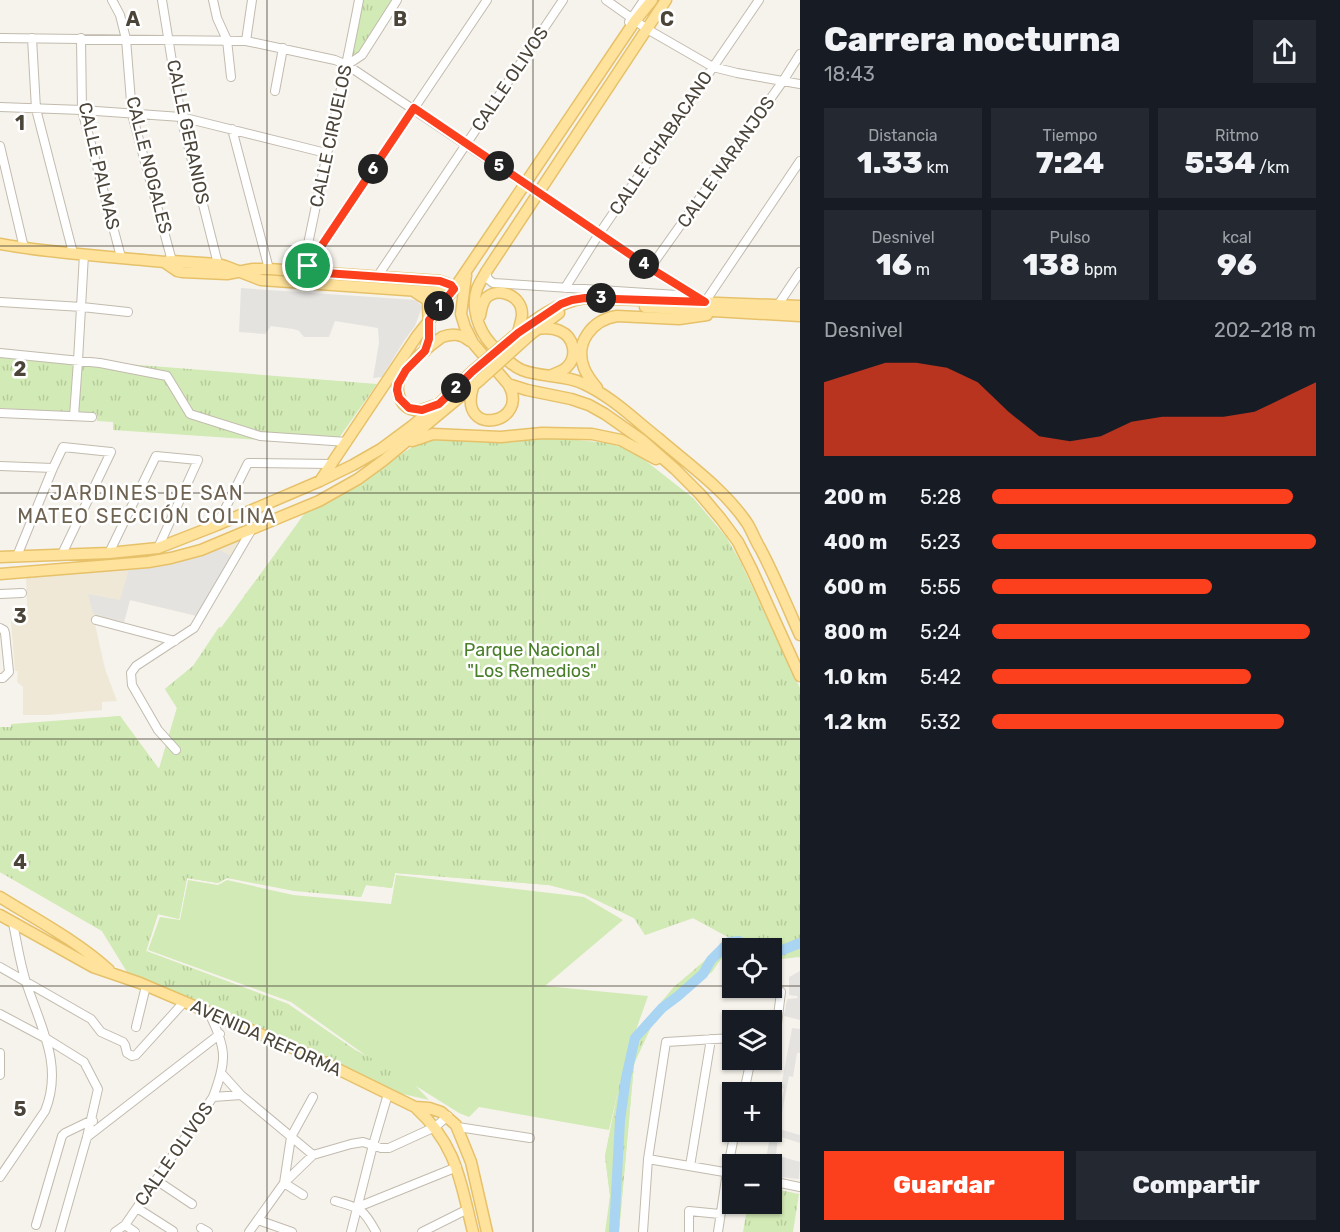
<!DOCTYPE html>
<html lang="es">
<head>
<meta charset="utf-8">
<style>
  body { margin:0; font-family:Rubik,sans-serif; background:#242831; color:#f1f3f6; height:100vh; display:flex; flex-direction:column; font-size:22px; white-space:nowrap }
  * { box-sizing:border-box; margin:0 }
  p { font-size:20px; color:#9ea1a6 }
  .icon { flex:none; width:33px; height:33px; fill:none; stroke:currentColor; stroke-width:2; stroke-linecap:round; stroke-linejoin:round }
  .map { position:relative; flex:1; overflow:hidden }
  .drawer { display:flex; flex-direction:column; background:#171b24; width:540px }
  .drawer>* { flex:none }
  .fabs { position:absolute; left:722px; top:938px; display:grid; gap:12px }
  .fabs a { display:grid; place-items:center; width:60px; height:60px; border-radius:0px; background:#171b24; box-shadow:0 2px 4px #0004; font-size:30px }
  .pin { position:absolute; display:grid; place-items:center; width:51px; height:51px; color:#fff; margin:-26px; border:3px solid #fff; border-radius:50%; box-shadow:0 2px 6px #0007 }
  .km { position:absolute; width:30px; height:30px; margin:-15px; border-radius:50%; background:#222; color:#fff; font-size:16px; line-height:30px; text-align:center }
  .round { display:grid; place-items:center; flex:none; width:63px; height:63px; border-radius:0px; background:#242831 }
  .headline { display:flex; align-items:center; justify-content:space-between; height:102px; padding:0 24px }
  h1 { font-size:33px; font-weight:800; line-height:45px }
  .metrics { display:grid; grid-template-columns:repeat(3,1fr); gap:9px; height:102px; padding:6px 24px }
  .metrics div { display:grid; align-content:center; border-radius:0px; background:#242831; text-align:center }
  .metrics b { font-size:30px; font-weight:800 }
  .metrics small { font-size:16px; font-weight:400 }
  .metrics p { font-size:16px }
  .chart { height:168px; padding:12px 24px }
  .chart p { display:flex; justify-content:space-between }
  .chart svg { width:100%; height:108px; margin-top:6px; fill:#fc3f1d; opacity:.7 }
  .primary-button { display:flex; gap:12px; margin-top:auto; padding:12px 24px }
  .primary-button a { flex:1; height:69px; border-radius:0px; background:#fc3f1d; color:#fff; font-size:24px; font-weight:800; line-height:69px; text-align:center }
  .primary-button a+a { background:#242831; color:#f1f3f6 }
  ul { padding:0 24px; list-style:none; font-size:20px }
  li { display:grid; grid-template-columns:96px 72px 1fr; align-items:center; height:45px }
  li i { height:15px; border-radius:8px; background:#fc3f1d }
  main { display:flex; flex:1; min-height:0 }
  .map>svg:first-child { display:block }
  .education { fill:#efe8d6 }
  .green { fill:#d2eab5; fill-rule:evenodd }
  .park { fill:url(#park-tufts) }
  .parking { fill:#e5e3e0 }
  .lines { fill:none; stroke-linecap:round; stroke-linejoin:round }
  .river { stroke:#a9d4f2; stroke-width:10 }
  .minor-casing { stroke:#c2bbae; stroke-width:10 }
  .major-casing { stroke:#e6c16a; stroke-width:13 }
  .minor { stroke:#fff; stroke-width:8 }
  .major { stroke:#ffe39c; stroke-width:10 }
  .major-bridge-casing { stroke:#e6c16a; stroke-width:13; stroke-linecap:butt }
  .major-bridge { stroke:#ffe39c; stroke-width:10 }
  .route-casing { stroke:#fff; stroke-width:12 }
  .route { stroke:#fc3f1d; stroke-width:8 }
  .grid { fill:none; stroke:#4b4439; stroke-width:1.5; stroke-opacity:0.55 }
  .labels { text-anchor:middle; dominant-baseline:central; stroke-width:5; stroke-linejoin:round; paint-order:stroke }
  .street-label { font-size:18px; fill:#4b4439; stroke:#fff }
  .park-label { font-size:18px; fill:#4a7f2a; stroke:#fff }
  .neighbourhood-label { font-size:20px; letter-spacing:1.5px; fill:#6e6250; stroke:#fff }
  .grid-label { font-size:20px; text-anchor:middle; font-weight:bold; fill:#4b4439; stroke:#fff; stroke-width:5; stroke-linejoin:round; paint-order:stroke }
</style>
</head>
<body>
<main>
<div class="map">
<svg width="800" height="1232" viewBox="0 0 800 1232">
  <defs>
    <pattern id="park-tufts" width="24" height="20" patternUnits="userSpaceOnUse" patternTransform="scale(1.5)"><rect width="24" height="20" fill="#d2eab5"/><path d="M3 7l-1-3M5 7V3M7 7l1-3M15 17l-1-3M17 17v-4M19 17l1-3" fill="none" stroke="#b6ca9c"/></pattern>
  </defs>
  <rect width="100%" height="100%" fill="#f6f3ec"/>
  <path class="education" d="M237 538 241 543 197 616 130 600 124 622 93 615 105 669 117 701 102 702V710L48 715H23V687L17 682 18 671H15L11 622 19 614V608L27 607 26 574 129 569 149 567Z"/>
  <path class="green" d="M419 443 693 498 726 537 800 690V957L771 960V948H732V960L721 959 653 1023 634 1064 619 1232H605L610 1196 605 1156 619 1087 609 1130 479 1107 469 1117 459 1113 416 1086 429 1100 394 1092 129 975 102 931 0 872V727H11L120 716 159 769 177 708 165 689 193 666 305 513ZM395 873 549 885 584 894 634 918 645 935 693 918 735 941 701 964 674 987 635 1033 648 996 545 986 623 920 584 897 396 875 391 904 293 895 227 880 218 885 188 880 180 920 160 917 148 950 291 1002 368 1057 355 1050 288 1004 146 951 158 914 179 919 187 878 218 883 227 878 361 897 366 885 392 888Z"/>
  <path class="park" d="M363 0H394L361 52 350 59Z
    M0 354 377 384 334 445 113 430V422L97 421V414L0 408Z
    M435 438 567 439 607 443 632 450 693 498 726 537 739 559 800 688V959L798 952 778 960H771V948H732V959H721L712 972 679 997 653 1023 642 1043 634 1064 619 1232H607L610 1196 605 1156 620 1081 635 1033 674 987 701 964 715 950 734 940 693 918 645 935 634 918 584 894 549 885 395 873 392 888 366 885 361 897 294 891 227 878 218 883 187 878 179 919 158 914 146 951 288 1004 355 1050 401 1073 394 1092 129 975 102 931 0 872V727H11V724L120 716 159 769 177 708 165 689 193 666 219 627 222 628 229 621 245 595 279 551 305 513 314 507 329 501 419 443Z
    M771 1188 799 1194 793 1232H743L748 1203H771Z"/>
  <path class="parking" d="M241 288 417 300 422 307 415 326 404 341 382 377 373 378 379 343 378 328 335 321 329 337H304L299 331 293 329 271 326 265 334 239 332Z
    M215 548 232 556 197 616 130 600 124 622 93 614 88 594 120 600 129 569 149 567Z
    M800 971V1020L784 1016 787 999 798 998 797 996 789 995V977Z
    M792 1028 800 1029V1053H797L793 1077 789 1076 779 1129 800 1135V1143L778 1136 776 1155 800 1162 799 1179 771 1176V1164H755L756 1157 766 1159 769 1142 762 1139 761 1132H775L784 1089 781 1087Z"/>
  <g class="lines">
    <path class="river" d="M771 953H775L800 943
      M614 1232 620 1120 626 1078 635 1038 662 1008 678 996 703 974 711 960 729 942 739 941 751 948"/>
    <defs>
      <path id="minor" d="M112 0 120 15 126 39 132 114 172 261V264
        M162 0 181 117 218 264
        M213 0 217 18 227 40 231 77
        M606 0 647 29 713 67 737 73 800 84
        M629 22 644 0
        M0 38 246 41 335 60 347 65 650 268 705 302 800 161
        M32 38 36 109 73 253
        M81 38 82 110 121 257
        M246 41 252 0
        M347 65 362 55 397 0
        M275 91 283 48
        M0 107 82 110 181 117 326 153
        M232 129 269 269
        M0 146 24 248
        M308 266 487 0
        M308 267 306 254C323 169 343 85 359 0
        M650 268 783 81 800 54
        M486 272 488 279 493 283 693 296
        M377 277 563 0
        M565 288 599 234 759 0
        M0 302 82 307 128 312
        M778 305 800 272
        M0 353 100 363 167 376 190 414 260 436 347 442
        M0 413 92 417
        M74 416 78 361 84 254
        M0 466 53 468
        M217 525 248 463 332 464
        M109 553 156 456 198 460 158 548
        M17 556 53 468 63 447 111 452 62 554
        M0 594 22 593
        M96 620 175 641
        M0 628 4 630 5 633 9 672 3 678H0
        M176 750 158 730 132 685 131 673 136 666 194 628 252 529
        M0 967 91 1019 101 1032 123 1042 125 1045 127 1053 132 1056 136 1055 184 1002
        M735 987 781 992 777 1024 771 1032
        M0 1014 47 1039 84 1062 98 1089 87 1137 60 1232
        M136 1027 146 986
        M0 1053V1075
        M222 1074 241 1095 313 1155
        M744 1092 751 1059
        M213 1097 241 1095
        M458 1127 530 1138
        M87 1137 220 1034
        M648 1159 730 1173
        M690 1166 711 1039
        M0 1177 45 1111C64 1065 40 1026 26 982 20 963 17 943 13 923
        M156 1180 192 1204
        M771 1181 800 1187
        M303 1195 284 1183 291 1137 313 1097
        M335 1201C360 1208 363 1208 376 1232
        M358 1207 457 1167
        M137 1208 173 1231
        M258 1220 292 1232
        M36 1225 62 1136 65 1133 90 1121H93
        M125 1225 135 1232
        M201 1228 208 1232
        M115 1232 125 1225 213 1097C227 1060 227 1049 209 1013
        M249 1232 284 1183 313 1155 351 1144 363 1142 381 1148H389L435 1127 448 1116
        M351 1232 373 1145 388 1094
        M422 1232 468 1209
        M643 1232 648 1159 666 1042 732 1038
        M689 1232V1211L720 1214
        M718 1232 727 1172 735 1131"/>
      <path id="major" d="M666 0 486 272C483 278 479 283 477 289 471 307 478 330 491 344 500 353 510 365 522 370 542 378 565 374 584 384 612 397 634 419 658 438 689 465 724 489 747 523 752 531 755 540 760 548 775 576 787 606 800 635
        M0 244C54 254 109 256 164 262L172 261 218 264 225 266 261 280 434 292H445L454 289
        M164 262 177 271 182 272 227 274 253 269H269L440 281 448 284 454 289
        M466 275 461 314 465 327 473 343 508 384 527 390 571 399 589 405 605 414 642 440 675 469 700 494 721 519 738 542 752 570 800 676
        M415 292 426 299 428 303 429 333 425 351
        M645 307 800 316
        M480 316C481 310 482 303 486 298 499 286 522 296 522 314 522 320 519 327 518 333
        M537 329C544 328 553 328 560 331 574 337 578 356 567 367 563 371 556 373 550 376
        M531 334 559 313
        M514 336C535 319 558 302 585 298L800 306
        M473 387C457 439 532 424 508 384
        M597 388C592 382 587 376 584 368 574 343 592 320 617 316L679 319 707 315
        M433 406C427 408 421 411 414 410 399 407 394 388 401 376 409 363 429 346 442 337 453 333 461 334 470 341
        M412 441 433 434 501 437 542 433 592 434 621 440 656 459
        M320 481 417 336 454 289 635 21 652 0
        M0 557 109 553 158 548 217 525 320 481 353 465 381 449 412 426 439 404 473 371
        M0 574 148 562 171 558 201 550 319 501 358 479 384 460 479 381
        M0 897C37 920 77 941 109 970
        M0 915 93 967 140 983 307 1054 415 1107C457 1145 460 1180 473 1232
        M415 1107 429 1108 441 1112 456 1125 471 1162 487 1232"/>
    </defs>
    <use href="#minor" class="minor-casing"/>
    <use href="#major" class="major-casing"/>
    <use href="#minor" class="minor"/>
    <use href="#major" class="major"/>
    <defs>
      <path id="major-bridge" d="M473 371 514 336
        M479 381 531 334"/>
    </defs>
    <use href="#major-bridge" class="major-bridge-casing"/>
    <use href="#major-bridge" class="major-bridge"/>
  </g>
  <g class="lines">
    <defs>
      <path id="route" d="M414 108 650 268 705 302 585 298 572 300 561 304 518 333 473 371 439 404 422 410 409 408 399 398 397 390 398 384 406 370 425 351 429 339V320L454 289 451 285 440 281 311 272 308 266Z"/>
    </defs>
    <use href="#route" class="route-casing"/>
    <use href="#route" class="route"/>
  </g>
  <path class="grid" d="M267 0V1232M533 0V1232M0 246H800M0 493H800M0 739H800M0 986H732M771 986H800"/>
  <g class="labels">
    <g class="street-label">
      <text transform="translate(510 79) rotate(-56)">CALLE OLIVOS</text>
      <text transform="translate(188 132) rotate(78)">CALLE GERANIOS</text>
      <text transform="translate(331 136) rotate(-78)">CALLE CIRUELOS</text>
      <text transform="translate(661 143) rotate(-56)">CALLE CHABACANO</text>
      <text transform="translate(726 162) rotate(-55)">CALLE NARANJOS</text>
      <text transform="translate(149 165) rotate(76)">CALLE NOGALES</text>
      <text transform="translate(99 166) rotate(77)">CALLE PALMAS</text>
      <text transform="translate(266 1038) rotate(24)">AVENIDA REFORMA</text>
      <text transform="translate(174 1154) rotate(-55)">CALLE OLIVOS</text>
    </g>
    <g class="park-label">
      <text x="532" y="650">Parque Nacional<tspan x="532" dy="21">"Los Remedios"</tspan></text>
    </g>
    <g class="neighbourhood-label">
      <text x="147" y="493">JARDINES DE SAN<tspan x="147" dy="23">MATEO SECCIÓN COLINA</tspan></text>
    </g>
  </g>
  <g class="grid-label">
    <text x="133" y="26">A</text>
    <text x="400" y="26">B</text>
    <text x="667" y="26">C</text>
    <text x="20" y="130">1</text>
    <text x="20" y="376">2</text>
    <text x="20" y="623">3</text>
    <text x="20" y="869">4</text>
    <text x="20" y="1116">5</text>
  </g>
</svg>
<div class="fabs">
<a><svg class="icon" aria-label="locate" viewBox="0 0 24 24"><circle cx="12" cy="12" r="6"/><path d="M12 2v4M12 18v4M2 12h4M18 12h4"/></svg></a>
<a><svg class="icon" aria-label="layers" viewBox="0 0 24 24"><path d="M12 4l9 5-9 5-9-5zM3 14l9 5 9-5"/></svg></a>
<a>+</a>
<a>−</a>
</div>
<div class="pin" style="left:308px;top:266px;background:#1e9e55"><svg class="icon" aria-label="arrive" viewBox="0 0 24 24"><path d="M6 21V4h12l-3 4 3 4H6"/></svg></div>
<b class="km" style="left:439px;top:306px">1</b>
<b class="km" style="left:456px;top:388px">2</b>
<b class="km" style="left:601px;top:298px">3</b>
<b class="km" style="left:644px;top:264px">4</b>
<b class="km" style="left:499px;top:166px">5</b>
<b class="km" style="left:373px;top:169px">6</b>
</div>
<section class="drawer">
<div class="headline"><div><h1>Carrera nocturna</h1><p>18:43</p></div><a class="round"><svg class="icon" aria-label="share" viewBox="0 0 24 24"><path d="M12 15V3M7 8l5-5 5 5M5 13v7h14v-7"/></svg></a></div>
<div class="metrics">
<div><p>Distancia</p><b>1.33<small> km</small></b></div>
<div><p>Tiempo</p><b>7:24</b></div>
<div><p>Ritmo</p><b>5:34<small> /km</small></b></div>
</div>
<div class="metrics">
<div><p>Desnivel</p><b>16<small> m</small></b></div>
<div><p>Pulso</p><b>138<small> bpm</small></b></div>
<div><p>kcal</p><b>96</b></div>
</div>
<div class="chart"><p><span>Desnivel</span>202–218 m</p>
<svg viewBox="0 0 160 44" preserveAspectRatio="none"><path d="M0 44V14L10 10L20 6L30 6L40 8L50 14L60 26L70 36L80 38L90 36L100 30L110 28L120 28L130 28L140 26L150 20L160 14V44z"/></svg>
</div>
<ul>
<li><b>200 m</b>5:28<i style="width:93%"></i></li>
<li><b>400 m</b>5:23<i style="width:100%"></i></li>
<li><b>600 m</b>5:55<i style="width:68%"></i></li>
<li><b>800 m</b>5:24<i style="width:98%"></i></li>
<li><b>1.0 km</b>5:42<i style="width:80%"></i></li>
<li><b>1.2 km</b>5:32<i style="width:90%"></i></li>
</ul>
<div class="primary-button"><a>Guardar</a><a>Compartir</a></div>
</section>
</main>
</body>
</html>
